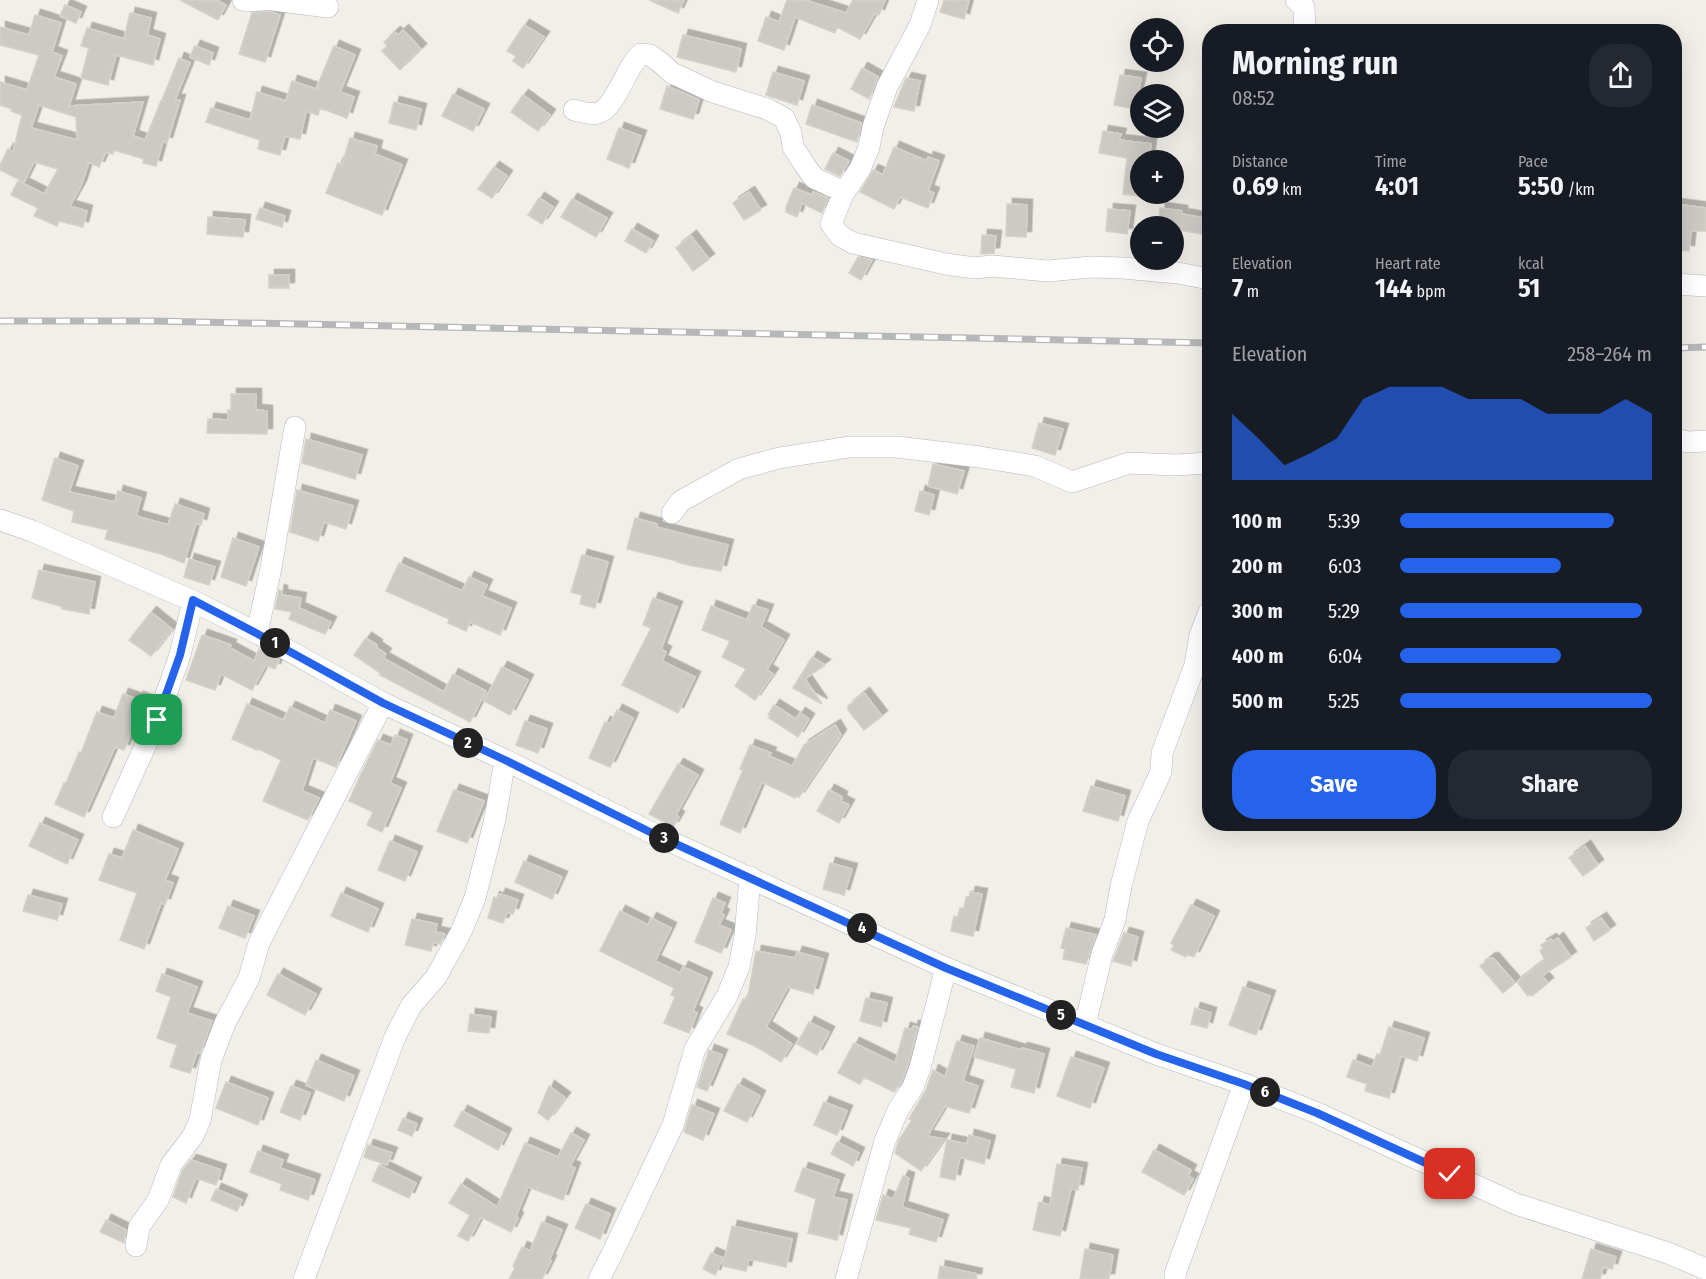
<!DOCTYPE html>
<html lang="en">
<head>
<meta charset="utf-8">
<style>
  body { margin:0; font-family:"Fira Sans Condensed",sans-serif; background:#242831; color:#f1f3f6; height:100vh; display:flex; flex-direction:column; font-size:22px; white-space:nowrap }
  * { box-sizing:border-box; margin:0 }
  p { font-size:20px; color:#9ea1a6 }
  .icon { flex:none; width:33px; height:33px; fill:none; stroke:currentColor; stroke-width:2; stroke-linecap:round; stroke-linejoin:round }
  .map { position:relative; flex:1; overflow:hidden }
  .side { position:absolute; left:1202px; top:24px; width:480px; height:807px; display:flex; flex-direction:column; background:#171b24; border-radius:24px; box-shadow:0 6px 24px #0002 }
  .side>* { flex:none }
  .tools { position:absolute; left:1130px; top:18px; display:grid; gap:12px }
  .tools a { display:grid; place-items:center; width:54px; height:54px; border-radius:50%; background:#171b24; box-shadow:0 6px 24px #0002; font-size:30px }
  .pin { position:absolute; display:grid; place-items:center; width:51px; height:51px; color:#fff; margin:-26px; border-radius:12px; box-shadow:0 3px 9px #0006 }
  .km { position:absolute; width:30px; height:30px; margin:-15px; border-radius:50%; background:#222; color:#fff; font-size:16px; line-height:30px; text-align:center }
  .round { display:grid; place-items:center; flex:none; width:63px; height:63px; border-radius:24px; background:#242831 }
  .summary { display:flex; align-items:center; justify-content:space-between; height:102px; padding:0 30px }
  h1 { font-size:33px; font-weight:700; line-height:45px }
  .figures { display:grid; grid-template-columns:repeat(3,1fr); gap:9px; height:102px; padding:6px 30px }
  .figures div { display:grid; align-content:center }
  .figures b { font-size:26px; font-weight:700 }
  .figures small { font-size:16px; font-weight:400 }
  .figures p { font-size:16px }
  .chart { height:168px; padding:12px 30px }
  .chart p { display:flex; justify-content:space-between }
  .chart svg { width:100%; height:108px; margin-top:6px; fill:#2563eb; opacity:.7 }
  .cta { display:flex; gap:12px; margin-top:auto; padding:12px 30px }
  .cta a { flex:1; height:69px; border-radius:24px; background:#2563eb; color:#fff; font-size:24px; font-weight:700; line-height:69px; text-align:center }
  .cta a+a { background:#242831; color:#f1f3f6 }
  ul { padding:0 30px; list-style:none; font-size:20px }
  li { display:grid; grid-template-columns:96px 72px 1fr; align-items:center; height:45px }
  li i { height:15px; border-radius:8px; background:#2563eb }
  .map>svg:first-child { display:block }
  .building { fill:#cccac5; stroke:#d6d1c6; stroke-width:1.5; fill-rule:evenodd; filter:url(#shadow) }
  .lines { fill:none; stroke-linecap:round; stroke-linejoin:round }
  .minor-casing { stroke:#b5b8bc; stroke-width:22 }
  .minor { stroke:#fff; stroke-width:21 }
  .rail-casing { stroke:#b6b7b8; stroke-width:7 }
  .rail { stroke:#fff; stroke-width:4.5; stroke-dasharray:14; stroke-linecap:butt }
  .route-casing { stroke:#fff; stroke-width:12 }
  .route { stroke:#2563eb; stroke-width:8 }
</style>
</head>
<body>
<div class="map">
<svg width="1706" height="1279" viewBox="0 0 1706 1279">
  <defs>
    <filter id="shadow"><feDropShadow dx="5.5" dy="-5.5" stdDeviation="0" flood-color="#0004"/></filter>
  </defs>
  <rect width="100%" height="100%" fill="#f1efe8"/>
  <path class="building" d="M180 0H216L226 5 218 20Z
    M649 0H684L678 13Z
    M787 0H805L846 13 853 0H885L879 15 875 13 860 39 837 27 835 33 795 17 784 50 758 41 766 17 779 22Z
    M944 0H969L964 19 940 12Z
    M65 5 81 12 76 23 60 16Z
    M268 11 280 15 265 62 239 54 252 13Z
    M130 13 151 18 147 35 160 39 153 65 116 55 108 85 81 78 89 48 81 46 87 28 124 39Z
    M35 15 61 23 52 52 62 56 54 77 76 84 69 106 143 102 133 136 145 140 161 101H166L162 100 179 58 190 63 175 100H180L167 143 163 141 156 166 143 163 144 159 114 150 113 154 106 152 99 167 89 162 81 186 70 206 87 211 83 227 59 221 57 226 34 216 38 208 11 195 18 181 44 194 58 169 34 162 24 182 0 170V165L8 149 13 152 22 115 11 111 12 109 0 105V82L27 90 39 55 0 45V27L29 35ZM39 105 76 117 77 140 31 128Z
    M524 25 544 37 523 68 513 61 516 56 507 51Z
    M403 30 421 49 400 70 382 51 387 46 384 42 395 32 398 35Z
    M683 35 741 49 736 72 677 57Z
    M195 46 213 53 209 65 190 57Z
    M334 46 355 55 340 92 354 97 347 118 320 108 318 115 306 111 300 139 285 136 280 155 258 149 260 140 206 122 211 108 250 120 257 92 286 101 292 81 316 89Z
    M862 68 878 77 869 99 851 89Z
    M773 72 804 81 797 105 766 95Z
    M1120 75 1141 78 1135 109 1114 105Z
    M906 78 920 81 914 111 894 107Z
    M667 86 699 100 693 119 660 109Z
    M453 94 484 109 473 131 442 116Z
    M523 95 550 115 538 131 511 112Z
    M394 102 421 109 416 130 389 123Z
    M812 105 861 123 857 142 806 124Z
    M619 128 641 136 629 168 607 159Z
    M1103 131 1121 134 1119 140 1151 144 1149 160H1140V196L1123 194 1127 158 1099 153Z
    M350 138 377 146 375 154 402 165 382 215 326 193 338 163 342 165Z
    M894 147 927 161 928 157 939 161 928 191 934 193 928 208 900 197 894 209 860 192 873 170 883 175Z
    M833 153 849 161 840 176 825 169Z
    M494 167 507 176 492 198 478 189Z
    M794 188 812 195 813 192 828 198 822 213 802 203 797 217 786 212V207Z
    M749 192 761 210 744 220 733 203Z
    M539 198 553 207 542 224 528 215Z
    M572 199 607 218 596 237 561 217Z
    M1007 204 1027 205 1026 237 1006 236Z
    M1674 204 1706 208V231H1691L1689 251 1674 250Z
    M260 208 285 216 282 227 256 219Z
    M1160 208 1182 211V214L1209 219V235L1173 229V226H1158Z
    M1108 209 1130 211 1127 234 1106 231Z
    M208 217 245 220 243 237 207 234Z
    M632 229 653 241 646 253 625 241Z
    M982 235 996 236 994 253 981 254Z
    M691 236 709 259 693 271 676 248Z
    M858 257 872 260 861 280 849 273Z
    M269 275H289V288H269Z
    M231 394H256V410L267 411V434L207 433 208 419 228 420V410H231Z
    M1039 423 1063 429 1055 455 1032 448Z
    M306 439 362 455 355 479 302 463Z
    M55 458 78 466 69 492 115 502 118 491 141 498 136 516 168 525 175 504 204 514 201 525 196 523 184 563 161 554 105 539 108 530 72 522 74 511 42 500Z
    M933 464 964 471 957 494 928 486Z
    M297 490 353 506 346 529 324 522 318 541 290 532Z
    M920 491 934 495 929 515 915 511Z
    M635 518 657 524 656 527 728 545 721 571 688 565 677 562V561L627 549Z
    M233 538 259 547 246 586 221 577Z
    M582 555 608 562 595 608 580 604 582 595 571 592Z
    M189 559 215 567 209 585 184 577Z
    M399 563 462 591 469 577 487 585 482 596 511 608 500 635 470 622 466 631 448 623 449 619 386 591Z
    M39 570 95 582 89 614 62 609 63 607 32 598Z
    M279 590 282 591V595L301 598 299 608 331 622 325 634 289 619 292 612 275 609Z
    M653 598 677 607 661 649 666 652 662 661 695 677 678 713 622 685 651 628 643 625Z
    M753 605 768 610 761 627 784 640 767 670 773 674 755 700 735 686 746 669 722 657 730 641 702 630 711 606 747 620Z
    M151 612 172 629 151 656 129 640Z
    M202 635 231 645 230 648 254 661 259 649 279 660 275 669 266 665 252 690 221 674 215 690 186 680Z
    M366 638 377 645 376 647 386 654 383 658 444 692 453 674 486 691 470 722 380 675V673L354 655Z
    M812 657 825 665 805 679 822 704 793 688Z
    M502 667 528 680 510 715 484 701Z
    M864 693 882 716 864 730 848 710V706Z
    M123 694 137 699 138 697 150 702 141 724 136 722 124 750 115 747 84 817 55 804 64 783H66L79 752 81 753 97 712 114 718Z
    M247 704 283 720 290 707 325 723 330 710 356 721 336 767 313 758 302 791 319 798 308 820 263 801 281 760 257 748V750L232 739Z
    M774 705 796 719 800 713 809 719 798 737 769 718 770 716 768 715Z
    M617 710 633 718 610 767 589 758 605 722 610 724Z
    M525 721 547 729 538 753 516 745Z
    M835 725 841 735 799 797 796 796 795 798 762 782 740 833 720 824 743 770 740 769 750 745 771 753 769 756 792 766 804 745Z
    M395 735 407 740 390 783 401 788 382 832 367 825 373 812 349 801 361 774 378 740 391 745Z
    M678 764 698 775 676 815 679 817 673 827 649 814Z
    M1091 786 1125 796 1118 821 1083 811Z
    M454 790 484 801 467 843 437 831Z
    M829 790 842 797 841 801 849 805 839 823 817 811Z
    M40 823 78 840 67 864 29 846Z
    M133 830 178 849 165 880 173 883 165 904 161 903 144 949 120 940 137 893 99 880 109 854 122 858Z
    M390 841 417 852 405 881 378 870Z
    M1585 846 1598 865 1583 876 1569 858Z
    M524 861 562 877 552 899 515 882Z
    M830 863 852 869 844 895 823 889Z
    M970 892 982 894 973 936 951 931 954 916 958 917 960 908H964L966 897H969Z
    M341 893 378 909 368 932 331 916Z
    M500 894 518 900 513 914 507 912 503 923 488 918 494 897 498 899Z
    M28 895 62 904 57 920 23 911Z
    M713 898 725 903 721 913 724 915 719 925 731 930 721 953 695 942Z
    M1191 905 1214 916 1194 957 1187 954 1186 957 1171 950 1174 945 1171 943Z
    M228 906 254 916 245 938 219 928Z
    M620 911 648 925 651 918 671 928 655 961 680 973 683 967 707 978 693 1011 697 1013 689 1033 664 1023 675 997 671 995 674 988 600 951Z
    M1601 918 1610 930 1594 941 1586 928Z
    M412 919 437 924 435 932 445 934 440 944 433 942 431 951 405 945Z
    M1066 928 1096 935 1086 964 1063 959 1065 949 1061 948Z
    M1124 933 1138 937 1131 966 1113 961Z
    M1558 938 1571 957 1544 974 1543 977 1548 983 1532 996 1530 994 1528 996 1517 982 1545 960 1540 951 1543 948 1541 945 1551 939 1553 942Z
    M756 951 795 958 797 952 823 959 813 994 788 987 766 1027 792 1044 781 1062 755 1046 727 1034 743 999 747 1001Z
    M1490 958 1491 959 1493 958 1515 983 1503 993 1480 966Z
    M162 974 197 987 187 1013 212 1021 200 1053 197 1052 190 1073 170 1067 177 1045 157 1038 171 997 156 991Z
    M278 974 316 994 305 1015 267 995Z
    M1243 987 1270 996 1256 1035 1229 1025Z
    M866 998 887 1003 881 1027 860 1021Z
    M1195 1008 1211 1013 1207 1028 1191 1024Z
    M470 1014 491 1017 489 1033 468 1031Z
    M809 1022 829 1032 817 1055 797 1044Z
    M913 1026 918 1027 908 1064 902 1081 894 1092 864 1077 860 1084 838 1073 854 1043 895 1063 905 1028 912 1030Z
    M1389 1027 1424 1038 1417 1061 1401 1056 1389 1098 1365 1091 1367 1084 1347 1077 1353 1060 1372 1067 1377 1054 1380 1055Z
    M980 1038 1021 1050 1022 1048 1044 1054 1034 1093 1011 1087 1016 1069 974 1057Z
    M957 1041 974 1046 963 1081 978 1086 969 1113 945 1106 927 1136 944 1139 921 1171 895 1153 899 1140 912 1120 909 1119 926 1090 933 1070 945 1077Z
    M709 1050 722 1055 707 1091 697 1087Z
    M1071 1057 1104 1068 1090 1108 1057 1096Z
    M316 1060 354 1076 344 1101 306 1085Z
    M226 1082 268 1098 258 1125 216 1108Z
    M738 1084 760 1096 747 1122 724 1111Z
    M291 1086 310 1093 300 1120 280 1112Z
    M549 1086 565 1098 548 1120 538 1113Z
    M824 1102 847 1111 837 1135 814 1125Z
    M692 1105 714 1114 703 1140 684 1132Z
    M462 1111 506 1134 498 1150 454 1126Z
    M403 1118 417 1124 412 1136 398 1130Z
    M571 1133 584 1140 570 1166 575 1168 563 1200 528 1187 516 1216 518 1218 511 1232 481 1217 468 1241 458 1236 470 1215 449 1203 461 1184 497 1207 525 1143 558 1157Z
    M969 1135 990 1141 984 1164 960 1157 955 1180 940 1177 947 1140 967 1144Z
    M837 1142 859 1153 853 1166 831 1154Z
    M368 1145 392 1153 387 1165 364 1157Z
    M1154 1150 1191 1170 1188 1176 1193 1179 1184 1195 1142 1172Z
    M258 1151 283 1160 280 1168 315 1180 308 1200 280 1190 282 1184 250 1172Z
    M191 1160 221 1170 216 1185 196 1178 186 1203 173 1197 182 1171Z
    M1057 1164 1082 1168 1078 1190 1071 1189 1060 1236 1033 1230 1039 1202 1050 1205Z
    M379 1165 416 1183 409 1198 372 1181Z
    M803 1168 839 1180 833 1197 847 1200 837 1240 808 1233 816 1199 795 1191Z
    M903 1176 909 1178 902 1207 943 1220 936 1242 909 1234 911 1228 876 1220 883 1195 893 1199Z
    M216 1189 242 1200 237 1211 211 1200Z
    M586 1204 610 1214 600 1239 575 1228Z
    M106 1220 126 1230 124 1243 100 1232Z
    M542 1222 562 1230 549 1261H551L542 1279H509L515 1268 513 1266 522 1247 530 1251Z
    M732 1226 792 1239 786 1267 749 1259 746 1271 723 1266Z
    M1085 1249 1113 1255 1109 1279H1080Z
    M1591 1249 1616 1257 1612 1269 1603 1267 1600 1279H1582Z
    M711 1253 723 1258 715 1275 703 1269Z
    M940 1266 977 1274 976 1279H938Z"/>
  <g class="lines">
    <defs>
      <path id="minor" d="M243 0 247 1 263 0
        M273 0 328 7
        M928 0 920 25 887 87 873 127 869 147 860 169 843 194 831 224 840 236 853 243 946 264 975 268 992 266 1048 271 1091 267 1123 268 1178 273 1209 279
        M1296 0 1304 7 1305 32
        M574 110C581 112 590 115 598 113 616 108 626 66 641 54L650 55 661 63 672 73 713 92 767 109 784 118 791 133 793 147 804 164 814 178 840 190 843 194
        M1674 284 1706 286
        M1674 439 1688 442 1706 441
        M672 513 681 501 739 469 779 458 849 447H897L980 457 1035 466 1072 482 1129 463 1175 465 1209 463
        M0 520 32 531 193 601 257 633 383 703 505 760 654 834 946 968 1156 1054 1244 1084 1317 1113 1516 1204 1668 1253 1706 1269
        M257 633 271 568 295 427
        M113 817 157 720 180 655 193 601
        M1085 1025 1102 954 1115 920 1121 886 1138 821 1161 772 1162 753 1195 665 1200 635 1209 612
        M136 1246 139 1227 158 1200 171 1165 193 1136 200 1120 211 1060 225 1023 249 978 259 943 383 703
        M304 1279 395 1037 411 1006 436 977 461 932 475 898 495 819 505 760
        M599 1279 611 1256 673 1125 695 1049 727 996 739 967 745 936 750 877
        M846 1279 885 1141 898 1110 913 1087 920 1068 946 968
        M1175 1279V1274L1244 1084"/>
    </defs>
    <use href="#minor" class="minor-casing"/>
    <use href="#minor" class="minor"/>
    <defs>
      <path id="rail" d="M0 321H153L1209 343
        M1674 348 1706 347"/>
    </defs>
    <use href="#rail" class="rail-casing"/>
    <use href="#rail" class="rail"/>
  </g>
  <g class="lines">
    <defs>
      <path id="route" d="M157 720 180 655 193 600 256 633 383 703 505 760 654 834 946 968 1156 1054 1244 1084 1317 1113 1450 1174"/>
    </defs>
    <use href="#route" class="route-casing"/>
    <use href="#route" class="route"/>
  </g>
</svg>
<div class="tools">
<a><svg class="icon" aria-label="locate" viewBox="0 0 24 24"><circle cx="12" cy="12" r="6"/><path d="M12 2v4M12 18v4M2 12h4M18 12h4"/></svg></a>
<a><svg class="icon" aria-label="layers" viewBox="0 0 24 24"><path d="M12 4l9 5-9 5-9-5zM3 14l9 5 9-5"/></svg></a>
<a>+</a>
<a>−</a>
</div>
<div class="pin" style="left:157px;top:720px;background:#1e9e55"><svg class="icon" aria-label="arrive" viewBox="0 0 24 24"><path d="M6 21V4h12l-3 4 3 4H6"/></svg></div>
<div class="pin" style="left:1450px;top:1174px;background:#d93025"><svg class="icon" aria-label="check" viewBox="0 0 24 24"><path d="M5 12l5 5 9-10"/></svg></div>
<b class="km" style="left:275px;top:643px">1</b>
<b class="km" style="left:468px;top:743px">2</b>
<b class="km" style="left:664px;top:838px">3</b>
<b class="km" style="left:862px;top:928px">4</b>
<b class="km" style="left:1061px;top:1015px">5</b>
<b class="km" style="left:1265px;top:1092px">6</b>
<section class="side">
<div class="summary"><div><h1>Morning run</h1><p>08:52</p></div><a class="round"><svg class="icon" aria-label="share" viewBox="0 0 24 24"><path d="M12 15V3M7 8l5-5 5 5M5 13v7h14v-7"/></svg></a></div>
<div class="figures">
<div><p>Distance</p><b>0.69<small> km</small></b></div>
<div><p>Time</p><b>4:01</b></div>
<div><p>Pace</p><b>5:50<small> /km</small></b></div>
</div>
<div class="figures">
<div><p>Elevation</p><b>7<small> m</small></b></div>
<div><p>Heart rate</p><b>144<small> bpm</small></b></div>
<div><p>kcal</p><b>51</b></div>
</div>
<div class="chart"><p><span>Elevation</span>258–264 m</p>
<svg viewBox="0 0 160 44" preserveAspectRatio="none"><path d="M0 44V17L10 27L20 38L30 33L40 27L50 11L60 6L70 6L80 6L90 11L100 11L110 11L120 17L130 17L140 17L150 11L160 17V44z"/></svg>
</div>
<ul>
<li><b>100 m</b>5:39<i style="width:85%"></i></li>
<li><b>200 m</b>6:03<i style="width:64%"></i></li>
<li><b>300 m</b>5:29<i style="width:96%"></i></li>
<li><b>400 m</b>6:04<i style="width:64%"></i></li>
<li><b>500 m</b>5:25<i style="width:100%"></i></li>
</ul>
<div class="cta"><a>Save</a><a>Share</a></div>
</section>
</div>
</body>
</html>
